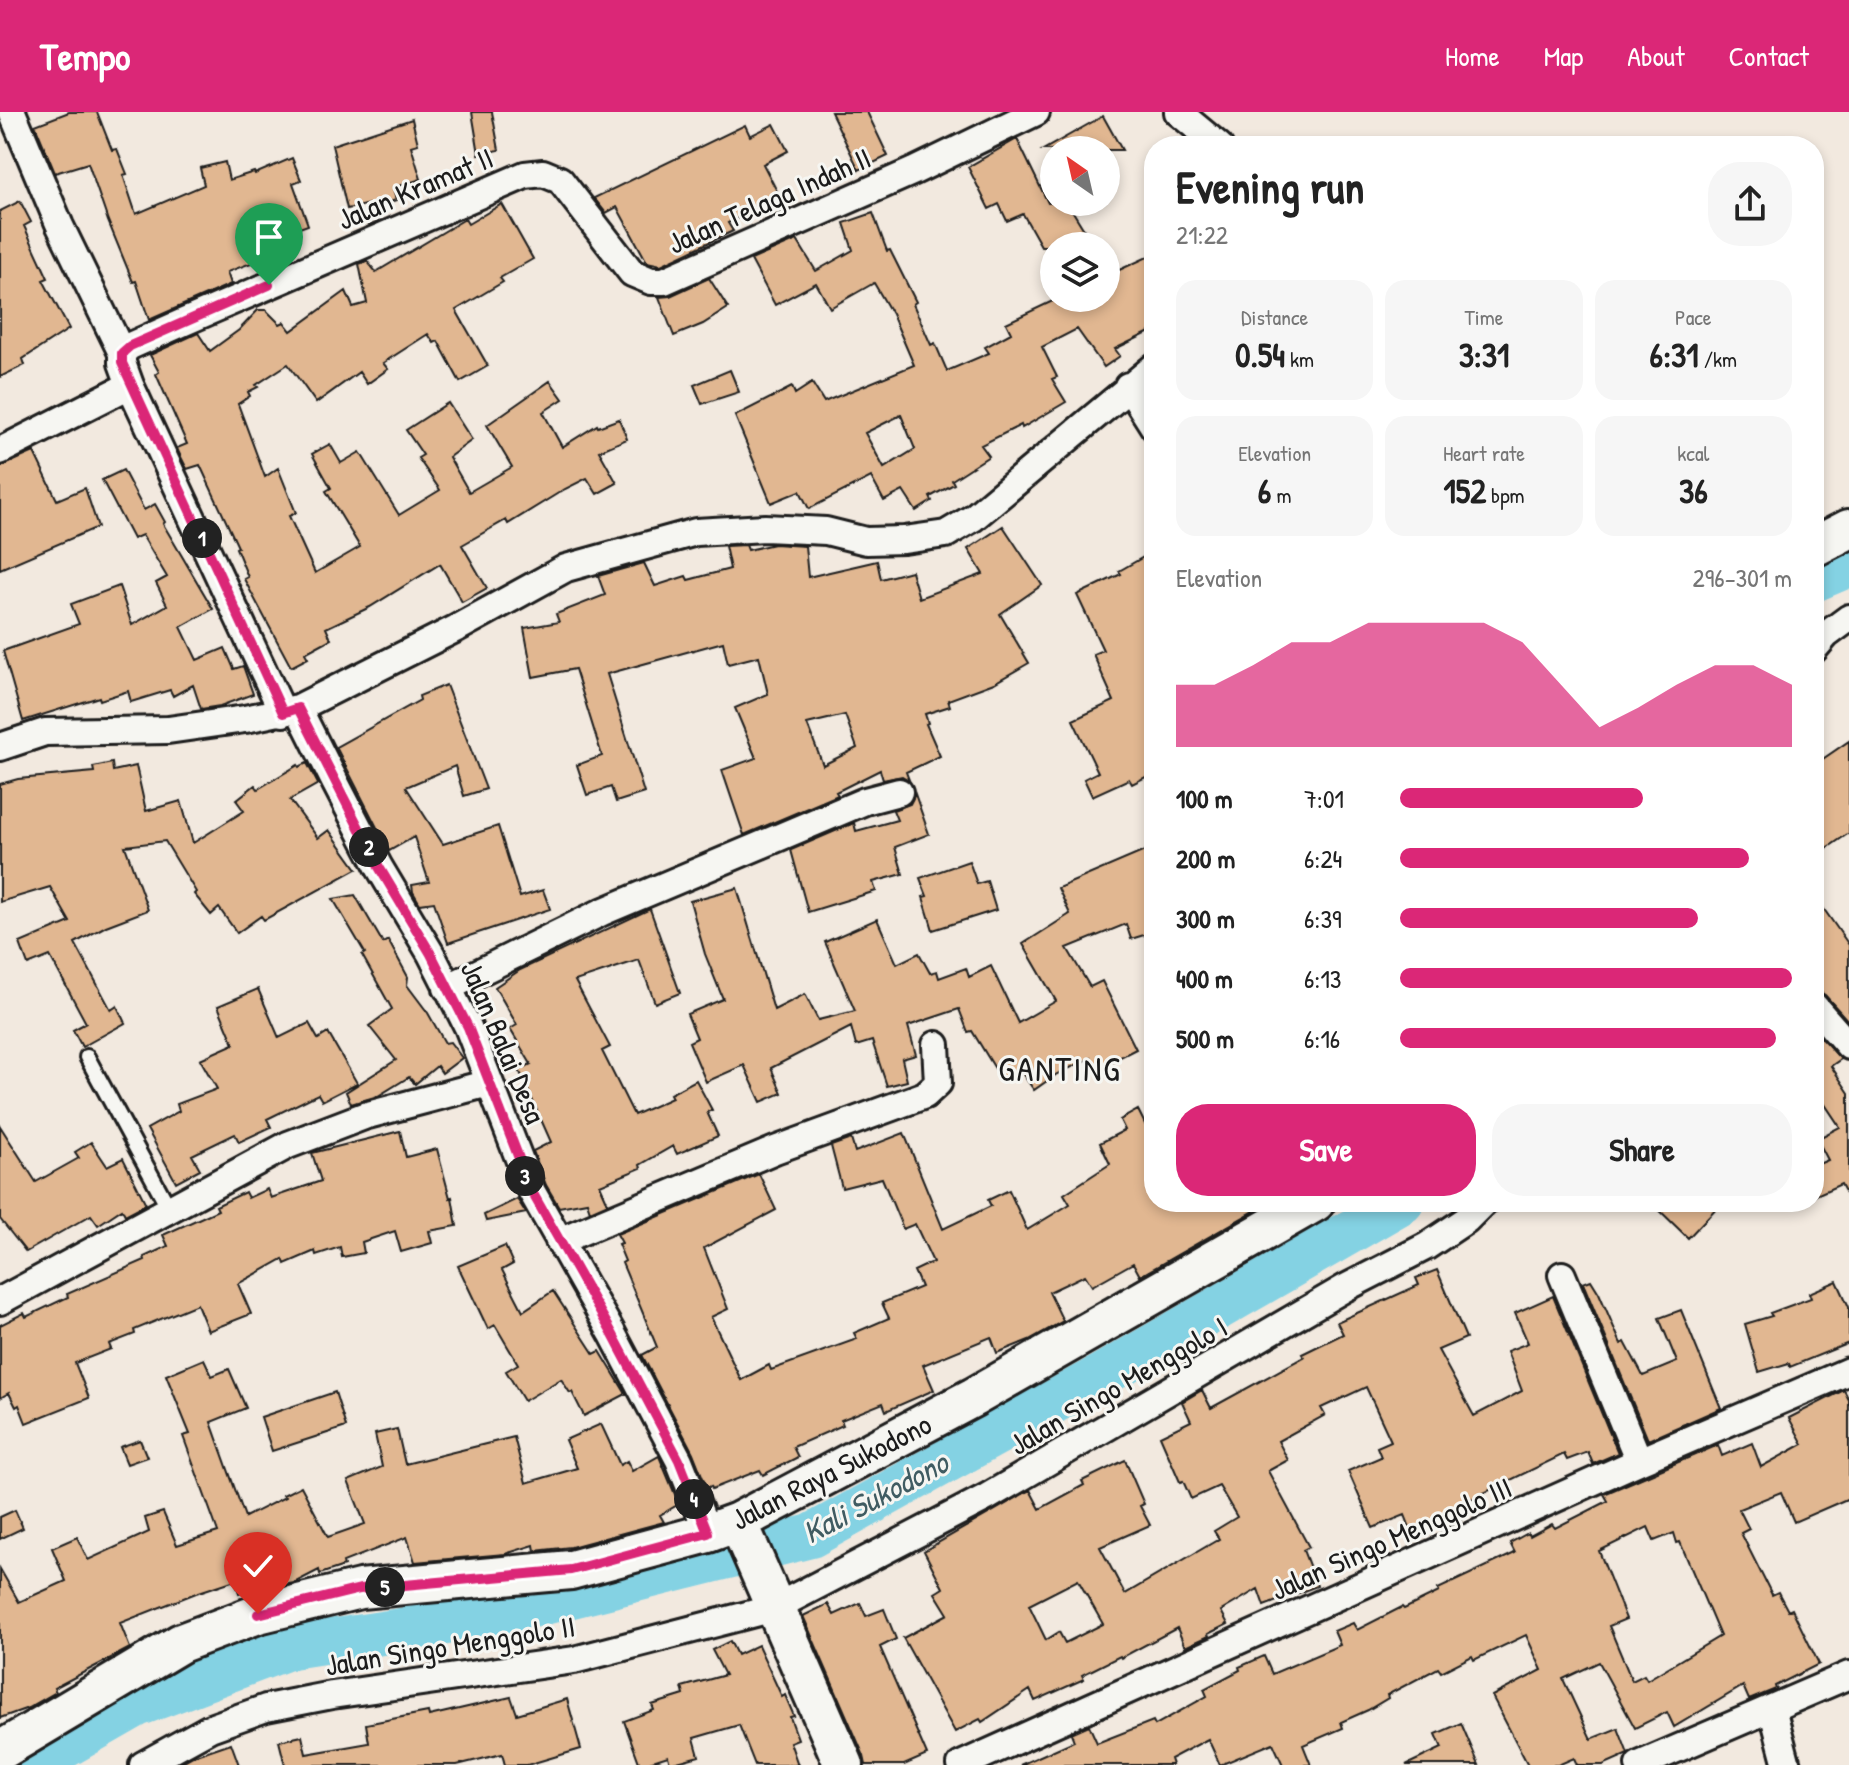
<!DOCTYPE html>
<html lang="en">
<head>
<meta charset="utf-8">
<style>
  body { margin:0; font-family:"Patrick Hand",sans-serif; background:#f6f6f6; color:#222; height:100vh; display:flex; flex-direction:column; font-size:30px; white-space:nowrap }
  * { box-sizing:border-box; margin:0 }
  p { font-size:26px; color:#767676 }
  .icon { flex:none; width:44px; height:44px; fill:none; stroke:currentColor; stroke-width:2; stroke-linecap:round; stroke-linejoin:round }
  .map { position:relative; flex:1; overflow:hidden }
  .side { position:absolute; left:1144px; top:24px; width:680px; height:1076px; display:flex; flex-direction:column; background:#fff; border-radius:32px; box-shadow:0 4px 12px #0003 }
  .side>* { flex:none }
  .needle { width:52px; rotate:326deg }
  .controls { position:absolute; left:1040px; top:24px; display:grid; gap:16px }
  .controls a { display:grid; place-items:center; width:80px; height:80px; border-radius:50%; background:#fff; box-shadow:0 4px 12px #0003; font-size:40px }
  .pin { position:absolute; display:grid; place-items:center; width:68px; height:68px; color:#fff; margin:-82px -34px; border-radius:50% 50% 50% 0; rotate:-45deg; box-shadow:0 0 8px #0007 }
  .pin .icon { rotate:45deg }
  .km { position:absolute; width:40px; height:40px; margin:-20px; border-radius:50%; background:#222; color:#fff; font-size:22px; line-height:40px; text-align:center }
  .round { display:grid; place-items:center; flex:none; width:84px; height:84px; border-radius:32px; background:#f6f6f6 }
  .summary { display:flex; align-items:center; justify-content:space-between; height:136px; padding:0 32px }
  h1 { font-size:44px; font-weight:700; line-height:60px }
  .metrics { display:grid; grid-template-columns:repeat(3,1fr); gap:12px; height:136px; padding:8px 32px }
  .metrics div { display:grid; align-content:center; border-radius:20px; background:#f6f6f6; text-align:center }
  .metrics b { font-size:34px; font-weight:700 }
  .metrics small { font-size:22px; font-weight:400 }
  .metrics p { font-size:22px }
  .chart { height:224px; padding:16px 32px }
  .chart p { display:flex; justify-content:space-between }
  .chart svg { width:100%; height:144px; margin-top:8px; fill:#db2777; opacity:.7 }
  .action { display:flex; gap:16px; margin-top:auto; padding:16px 32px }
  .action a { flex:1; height:92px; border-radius:32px; background:#db2777; color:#fff; font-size:32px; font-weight:700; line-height:92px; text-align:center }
  .action a+a { background:#f6f6f6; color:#222 }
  ul { padding:0 32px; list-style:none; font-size:26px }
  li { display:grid; grid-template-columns:128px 96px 1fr; align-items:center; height:60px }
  li i { height:20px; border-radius:10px; background:#db2777 }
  header { display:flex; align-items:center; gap:48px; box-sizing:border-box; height:112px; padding:0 40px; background:#db2777; color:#fff }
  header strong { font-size:38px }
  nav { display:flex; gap:44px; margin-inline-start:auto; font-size:28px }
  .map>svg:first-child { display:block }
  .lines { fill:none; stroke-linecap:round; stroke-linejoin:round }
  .river { stroke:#84d2e3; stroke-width:44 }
  .building { fill:#e1b791; stroke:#1c1c1c; stroke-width:2; fill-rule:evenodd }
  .lane-casing { stroke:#1c1c1c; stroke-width:20 }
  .street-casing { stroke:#1c1c1c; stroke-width:32 }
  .secondary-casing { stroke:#1c1c1c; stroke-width:44 }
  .lane { stroke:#f6f6f2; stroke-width:14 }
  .street { stroke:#f6f6f2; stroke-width:26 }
  .secondary { stroke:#f6f6f2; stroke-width:38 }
  .route-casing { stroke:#fff; stroke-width:16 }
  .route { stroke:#db2777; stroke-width:10 }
  .labels { text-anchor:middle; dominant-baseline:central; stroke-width:6; stroke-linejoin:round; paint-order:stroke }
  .street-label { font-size:30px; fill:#1c1c1c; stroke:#f6f6f2 }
  .water-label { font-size:32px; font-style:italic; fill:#405c62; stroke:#f6f6f2 }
  .quarter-label { font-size:34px; letter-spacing:2px; fill:#1c1c1c; stroke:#f6f6f2 }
</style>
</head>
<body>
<header>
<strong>Tempo</strong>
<nav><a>Home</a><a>Map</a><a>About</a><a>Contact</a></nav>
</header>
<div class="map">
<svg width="1849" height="1653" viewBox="0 0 1849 1653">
  <rect width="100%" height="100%" fill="#f2e9df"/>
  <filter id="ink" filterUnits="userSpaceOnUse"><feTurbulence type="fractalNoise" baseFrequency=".0125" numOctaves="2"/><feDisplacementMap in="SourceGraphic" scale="16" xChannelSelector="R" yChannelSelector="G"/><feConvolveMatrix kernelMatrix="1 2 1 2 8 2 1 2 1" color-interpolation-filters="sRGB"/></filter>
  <g filter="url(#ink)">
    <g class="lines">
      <path class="river" d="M1814 468 1849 453
        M32 1653 137 1593 291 1535 492 1504 811 1424 1097 1266 1402 1090"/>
    </g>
    <path class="building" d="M69 0H97L112 38 117 37 127 62 123 63 136 102 204 73 200 56 225 50 229 68 254 60 255 62 292 46 301 68 293 71 308 113 277 124 280 134 260 141 262 147 227 160 231 172 149 208 136 169 133 170 108 109 88 51 55 61 35 13Z
      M472 0H492L499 38 479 42Z
      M831 0H867L888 44 859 58Z
      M1103 4 1122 38H1043Z
      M412 7 418 32 411 34 421 67 393 76 396 88 371 96 370 92 347 97 332 33Z
      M774 12 788 39 763 52 780 85 728 111 733 119 661 153 647 150 617 95 606 101 594 86 745 13 750 24Z
      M1017 27 1048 91 1067 90 1094 134H1041L1023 102 1007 109 999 92 989 97 968 55Z
      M20 89 31 110 24 114 48 166 43 168 69 217 23 247 25 253 0 265V99Z
      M502 92 533 147 500 166 503 170 456 198 488 254 460 270 438 229 434 231 428 222 383 251 388 257 367 272 359 260 316 291 288 252 256 273 258 275 248 280 250 284 238 292 265 365 278 356 296 401 289 404 315 461 360 435 326 379 331 376 312 342 330 332 341 351 360 340 399 403 440 378 418 346 423 343 406 318 448 291 472 328 449 345 469 380 512 355 487 313 550 269 563 287 543 300 562 335 597 313 598 315 619 307 627 327 599 339 617 371 597 382 587 366 565 377 508 412 506 408 462 433 487 476 462 490 440 452 370 495 326 516 331 527 305 541 308 546 291 555 244 467 248 465 236 436 238 435 200 353 187 357 179 341 177 336 187 332 156 262 159 260 150 243 198 221 210 239 239 218 258 198H266L280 212 284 210 291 219 346 179 353 195 367 191 359 152 367 149 376 160 465 107 468 112Z
      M873 101 887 139 890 138 916 190 913 192 931 233 935 231 947 259 989 241 985 235 1011 221 1006 211 1059 186H1106V164L1154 142V218L1115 237 1120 244 1104 255 1077 217 1042 235 1057 265 1052 267 1066 290 1022 316 1021 313 981 333 989 344 952 368 954 372 930 385 932 389 916 399 903 379 884 389 871 365 809 397 800 379 771 391 735 304 792 275 795 282 812 271 824 290 914 253 892 202 874 171 830 196 816 171 775 193 751 148 797 128 816 159 853 138 844 111ZM901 303 915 337 884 356 865 321Z
      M709 166 728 196 703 212 674 224 659 185 670 184Z
      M730 258 739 280 702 292 694 273Z
      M34 340 57 388 85 376 98 415 0 457V355Z
      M123 358 144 398 155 392 165 410 163 412 213 497 181 515 197 548 225 536 234 557 243 554 253 582 220 594 201 597 193 573 173 584 170 578 131 590 128 579 100 588 99 585 23 609 3 539 79 512 71 492 119 474 132 513 167 493 156 471 167 465 142 423 133 427 102 368Z
      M1003 414 1042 473 1000 502 1029 551 994 571 948 588 950 594 925 602 928 611 926 612 940 644 906 660 909 668 902 664 883 668 880 658 836 680 838 683 744 723 722 658 756 646 735 596 768 582 759 544 728 552 723 530 607 562 644 681 616 690 611 675 587 683 577 653 602 644 575 557 533 565 524 516 559 510 556 502 605 483 598 464 644 451 655 474 686 464 688 468 730 457 725 434 746 433 748 438 774 432 805 434 808 465 877 449 881 467 911 459 919 486 983 462 968 437ZM845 603 857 636 823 653 807 612Z
      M1154 439V661L1132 672 1129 667 1092 684 1084 667 1098 660 1073 608 1114 589 1093 542 1103 538 1077 483 1121 462 1119 459Z
      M446 573 486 677 464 684 455 654 406 675 443 732 498 714 520 785 543 778 550 797 448 831 434 790 420 792 413 780 412 773 429 770 414 725 389 739 336 635 420 588 419 584Z
      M1849 629V721L1814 745V653Z
      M112 651 113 659 136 654 146 699 181 689 193 731 244 699 236 688 255 673 258 677 298 653 299 655 307 651 318 672 290 688 318 726 329 718 357 757 264 808 261 804 237 821 219 796 211 803 194 782 196 780 165 729 125 734 148 798 106 814 75 831 111 898 117 894 125 911 82 935 73 918 86 911 50 844 28 853 20 831 70 810 50 775 0 790V672L18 667 94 660 93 655Z
      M915 682 929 722 895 735 903 762 873 770 876 779 808 800 791 738 854 711 856 719 897 708 893 698 910 692Z
      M1154 735V820L1131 827 1126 812 1067 836 1090 875 1102 869 1136 937 1097 957 1091 946 1057 962 1034 978 1020 958 1002 968 972 919 968 920 959 897 908 914 916 943 902 947 907 969 887 974 872 929 856 934 851 915 771 956 782 981 761 990 744 953 706 970 689 930 697 926 687 902 723 887 705 842 690 789 737 776 774 898 805 882 818 908 855 899 825 830 877 807 897 852 919 841 930 861 937 859 939 866 966 856 969 865 991 854 1018 911 1056 889 1023 832 1070 802 1058 776Z
      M969 749 977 772 987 769 996 798 933 818 923 785 927 784 920 766Z
      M355 783 383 831 388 828 408 865 407 873 428 901 445 931 450 930 462 946 442 961 437 954 415 972 409 965 378 984 351 992 346 980 396 948 369 914 392 897 362 843 365 841 333 787Z
      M1814 783 1849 833V910L1825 883 1814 878Z
      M650 797 680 881 655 891 639 848 575 869 610 935 602 939 634 1003 672 986 670 982 696 968 712 998 707 1000 718 1024 677 1042 673 1034 640 1053 641 1056 600 1073 608 1091 590 1099 587 1090 559 1095 546 1073 533 1039 551 1030 519 958 531 952 510 917 517 913 495 875 520 858Z
      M258 877 279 926 309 911 318 927 328 921 357 971 322 989 318 982 267 1007 271 1015 239 1030 235 1022 192 1043 200 1057 176 1070 147 1017 179 999 177 992 217 977 200 947 234 932 218 894Z
      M1814 918 1841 947 1831 954 1849 981V1087L1841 1072 1814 1084V1054L1828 1048 1817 1027 1840 1015 1814 976Z
      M1138 998 1154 1030V1090H1249L1254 1099 1140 1164 1133 1151 1092 1174 1085 1163 1049 1180 1063 1209 1029 1228 997 1241 991 1225 923 1253 934 1278 886 1299 883 1291 841 1308 843 1313 793 1335 798 1345 763 1363 760 1358 712 1377 711 1374 707 1376 693 1341 642 1243 657 1235 622 1151 625 1149 618 1132 622 1131 617 1122 759 1062 776 1098 704 1136 728 1197 711 1205 741 1268 769 1253 771 1258 857 1227 854 1221 889 1206 882 1191 921 1175 914 1159 933 1150 915 1112 903 1117 882 1066 842 1076 831 1034 851 1027 855 1040 904 1021 943 1117 991 1094 988 1088 1009 1078 1027 1118 1070 1092 1064 1082 1110 1052 1100 1031 1125 1018 1120 1008Z
      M0 1014 36 1070 79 1046 75 1040 91 1030 107 1054 123 1046 146 1092 125 1103 122 1097 98 1113 91 1103 26 1140 0 1107Z
      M400 1019 406 1045 437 1037 450 1086 452 1085 457 1114 429 1119 432 1131 401 1140 395 1119 362 1130 364 1141 342 1145 340 1135 316 1143 315 1139 285 1152 283 1147 238 1172 251 1202 208 1219 197 1192 134 1218 135 1222 109 1232 111 1237 75 1251 89 1286 26 1311 19 1293 16 1295 9 1281 0 1286V1213L24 1201 26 1205 68 1185 67 1182 145 1148 144 1145 168 1134 163 1123 218 1098 216 1094 245 1080 248 1086 267 1077 271 1086 321 1069 312 1041Z
      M517 1087 526 1101 486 1109 484 1103Z
      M1651 1090H1722L1688 1126Z
      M505 1134 513 1152 502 1158 523 1199 553 1179 594 1242 600 1239 626 1282 584 1304 572 1280 570 1281 561 1267 524 1289 506 1259 518 1252 495 1213 488 1217 458 1154Z
      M1437 1158 1466 1226 1438 1238 1474 1304 1522 1279 1507 1239 1528 1231 1515 1201 1553 1184 1618 1341 1593 1352 1588 1340 1567 1348 1564 1342 1457 1394 1463 1407 1446 1416 1441 1406 1411 1418 1405 1403 1373 1416 1348 1359 1381 1345 1377 1335 1391 1329 1366 1275 1321 1296 1325 1303 1278 1329 1288 1348 1268 1359 1309 1435 1303 1438 1317 1474 1264 1494 1258 1477 1221 1499 1228 1512 1208 1522 1209 1524 1185 1535 1177 1516 1121 1546 1120 1544 1082 1563 1084 1567 1035 1589 1030 1578 982 1610 980 1607 955 1620 903 1526 948 1502 935 1481 943 1476 924 1439 1030 1378 1040 1397 1084 1373 1082 1369 1125 1348 1144 1392 1140 1394 1150 1413 1100 1435 1125 1482 1219 1427 1214 1419 1237 1405 1219 1374 1191 1387 1183 1369 1180 1370 1160 1324 1191 1309 1182 1290 1202 1278 1211 1296 1304 1245 1302 1242 1343 1222 1337 1210 1419 1173 1416 1166ZM1078 1468 1103 1512 1065 1531 1059 1520 1046 1528 1029 1493Z
      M1591 1168 1599 1181 1621 1232 1625 1230 1643 1264 1677 1250 1659 1206 1681 1198 1721 1296 1648 1328 1583 1171Z
      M1837 1169 1849 1195V1231L1790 1255 1789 1251 1759 1260 1745 1212 1772 1204 1770 1201 1811 1186 1809 1181Z
      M204 1247 212 1264 229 1257 246 1296 211 1310 245 1405 285 1385 283 1383 301 1374 328 1425 365 1412 348 1369 382 1355 375 1322 397 1317 405 1352 514 1325 526 1371 577 1356 565 1328 601 1312 620 1353 627 1349 632 1359 659 1344 679 1392 660 1403 664 1410 571 1435 535 1439 534 1433 505 1442 415 1450 407 1425 343 1450 344 1454 320 1462 319 1458 294 1471 279 1474 276 1468 239 1481 235 1468 196 1481 120 1511 130 1536 54 1576 56 1580 28 1596 0 1606V1457L19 1490 66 1469 52 1436 77 1425 88 1448 149 1420 145 1406 163 1400 177 1433 218 1420 183 1324 190 1322 166 1263Z
      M1844 1278 1849 1288V1386L1794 1410 1781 1380 1739 1397 1749 1417 1741 1421 1772 1483 1778 1480 1788 1499 1792 1497 1819 1552 1775 1574 1776 1577 1749 1588 1743 1574 1674 1615 1667 1600 1635 1616 1599 1550 1563 1567 1591 1627 1618 1616 1628 1642 1603 1653H1577L1574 1646 1558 1653H1528L1492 1584 1542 1558 1526 1523 1474 1548 1472 1544 1441 1560 1438 1556 1387 1583 1388 1586 1368 1598 1341 1610 1343 1616 1303 1633 1311 1653H1283L1273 1631 1220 1653 1208 1627 1170 1647 1172 1653H1020L1074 1629 1071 1621 1089 1613 1097 1631 1153 1609 1155 1613 1207 1584 1204 1577 1240 1558 1239 1555 1264 1544 1272 1562 1340 1533 1334 1519 1353 1511 1357 1518 1402 1495 1404 1497 1439 1480 1438 1477 1515 1441 1510 1431 1528 1421 1530 1424 1552 1412 1555 1416 1608 1389 1604 1382 1718 1333 1722 1344 1752 1331 1761 1355 1803 1332 1789 1306ZM1648 1415 1654 1429 1674 1421 1677 1431 1680 1430 1720 1524 1647 1568 1644 1563 1632 1569 1609 1514 1626 1507 1599 1439Z
      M335 1280 346 1315 272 1339 261 1305Z
      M140 1328 147 1345 127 1352 120 1335Z
      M15 1398 23 1416 0 1427V1405Z
      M860 1491 866 1504 884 1497 896 1527 880 1535 927 1643 904 1653H866L864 1644 803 1504 828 1492 834 1503Z
      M730 1529 737 1543 758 1533 782 1585 785 1583 794 1604 790 1605 798 1627 790 1630 798 1653H755L739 1613 694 1626 699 1644 670 1652 668 1644 640 1653 624 1609 654 1598 652 1593 684 1583 682 1575 725 1563 712 1538Z
      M511 1585 517 1602 567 1587 581 1637 527 1653H505L502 1642 457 1653H285L279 1629 302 1624 306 1642 369 1631 366 1612 428 1600 429 1604Z
      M1461 1611 1479 1653H1406L1442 1636 1436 1622Z
      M231 1631 239 1653H177L193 1644Z"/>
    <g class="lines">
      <defs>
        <path id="lane" d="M87 945 170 1098"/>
        <path id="street" d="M12 0 60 114 122 241V251L130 273 283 601
          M1178 0 1219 34
          M122 241 130 234 184 210 525 63 543 61 560 68 632 161 651 169H664L914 59 1036 0
          M1128 274 1154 315
          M0 339 130 273
          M1814 537 1826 523 1849 506
          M298 596 336 672 379 755 431 842 468 915 532 1080 612 1221 679 1348 708 1421
          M0 635 45 620 168 618 245 607 298 596 457 516 566 456 696 420 765 416 826 419 866 429 904 428 946 422 973 406 1154 255
          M447 876 602 800 865 689 899 680
          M1814 894 1849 934
          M559 1129 775 1038 925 983 938 971 936 933
          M1562 1163 1639 1349
          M0 1189 288 1033 364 1004 489 971
          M1772 1596 1787 1653
          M143 1653 210 1616 266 1596 332 1583 574 1548 774 1496 987 1385 1345 1176 1427 1134 1466 1108 1484 1090
          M961 1653 1639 1349 1849 1259
          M1639 1653 1849 1563"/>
        <path id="secondary" d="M1814 435 1849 417
          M738 1410 844 1653
          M0 1639 181 1531 258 1502 360 1477 571 1458 708 1421 738 1410 974 1285 1315 1090"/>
      </defs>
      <use href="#lane" class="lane-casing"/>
      <use href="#street" class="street-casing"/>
      <use href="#secondary" class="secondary-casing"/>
      <use href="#lane" class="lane"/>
      <use href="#street" class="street"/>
      <use href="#secondary" class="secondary"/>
    </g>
  </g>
  <g class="lines" filter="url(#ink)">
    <defs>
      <path id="route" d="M258 1502 360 1477 571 1458 708 1421 679 1348 612 1221 532 1080 468 915 431 842 379 755 298 596 283 601 122 251V241L130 234 269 173"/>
    </defs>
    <use href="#route" class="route-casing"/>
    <use href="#route" class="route"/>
  </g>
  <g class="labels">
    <g class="street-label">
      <text transform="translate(415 76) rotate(-23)">Jalan Kramat II</text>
      <text transform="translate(769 88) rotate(-24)">Jalan Telaga Indah II</text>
      <text transform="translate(504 930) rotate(67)">Jalan Balai Desa</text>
      <text transform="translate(1118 1273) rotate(-30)">Jalan Singo Menggolo I</text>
      <text transform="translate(831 1359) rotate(-27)">Jalan Raya Sukodono</text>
      <text transform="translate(1391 1426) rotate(-24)">Jalan Singo Menggolo III</text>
      <text transform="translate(450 1533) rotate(-9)">Jalan Singo Menggolo II</text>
    </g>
    <g class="water-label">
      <text transform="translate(875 1385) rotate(-28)">Kali Sukodono</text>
    </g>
    <g class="quarter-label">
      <text x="1060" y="957">GANTING</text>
    </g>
  </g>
</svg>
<div class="controls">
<a><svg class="needle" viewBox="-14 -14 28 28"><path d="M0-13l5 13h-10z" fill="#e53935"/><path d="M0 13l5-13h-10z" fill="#767676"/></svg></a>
<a><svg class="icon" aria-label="layers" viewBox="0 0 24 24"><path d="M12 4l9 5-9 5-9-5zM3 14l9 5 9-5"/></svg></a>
</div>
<div class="pin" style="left:269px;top:173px;background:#1e9e55"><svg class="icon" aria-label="arrive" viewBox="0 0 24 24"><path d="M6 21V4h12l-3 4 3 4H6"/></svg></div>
<div class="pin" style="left:258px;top:1502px;background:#d93025"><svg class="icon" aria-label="check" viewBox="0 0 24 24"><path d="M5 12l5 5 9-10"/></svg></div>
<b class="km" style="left:202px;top:426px">1</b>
<b class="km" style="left:369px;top:735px">2</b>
<b class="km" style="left:525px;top:1064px">3</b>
<b class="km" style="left:694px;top:1387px">4</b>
<b class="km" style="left:385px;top:1475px">5</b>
<section class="side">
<div class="summary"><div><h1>Evening run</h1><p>21:22</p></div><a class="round"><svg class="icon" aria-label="share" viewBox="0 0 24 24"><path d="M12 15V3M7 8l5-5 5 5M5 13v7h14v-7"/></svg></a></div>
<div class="metrics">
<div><p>Distance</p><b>0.54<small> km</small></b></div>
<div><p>Time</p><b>3:31</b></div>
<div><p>Pace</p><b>6:31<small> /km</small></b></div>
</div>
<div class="metrics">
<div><p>Elevation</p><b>6<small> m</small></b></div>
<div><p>Heart rate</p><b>152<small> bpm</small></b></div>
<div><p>kcal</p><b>36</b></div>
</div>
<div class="chart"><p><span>Elevation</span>296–301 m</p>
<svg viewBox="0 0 160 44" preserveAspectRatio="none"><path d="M0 44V25L10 25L20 19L30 12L40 12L50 6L60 6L70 6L80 6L90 12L100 25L110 38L120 32L130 25L140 19L150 19L160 25V44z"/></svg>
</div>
<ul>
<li><b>100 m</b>7:01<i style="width:62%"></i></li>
<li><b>200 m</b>6:24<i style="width:89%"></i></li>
<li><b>300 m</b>6:39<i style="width:76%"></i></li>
<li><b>400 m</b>6:13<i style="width:100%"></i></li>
<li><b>500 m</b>6:16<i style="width:96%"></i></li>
</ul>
<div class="action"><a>Save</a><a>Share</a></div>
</section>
</div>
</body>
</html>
